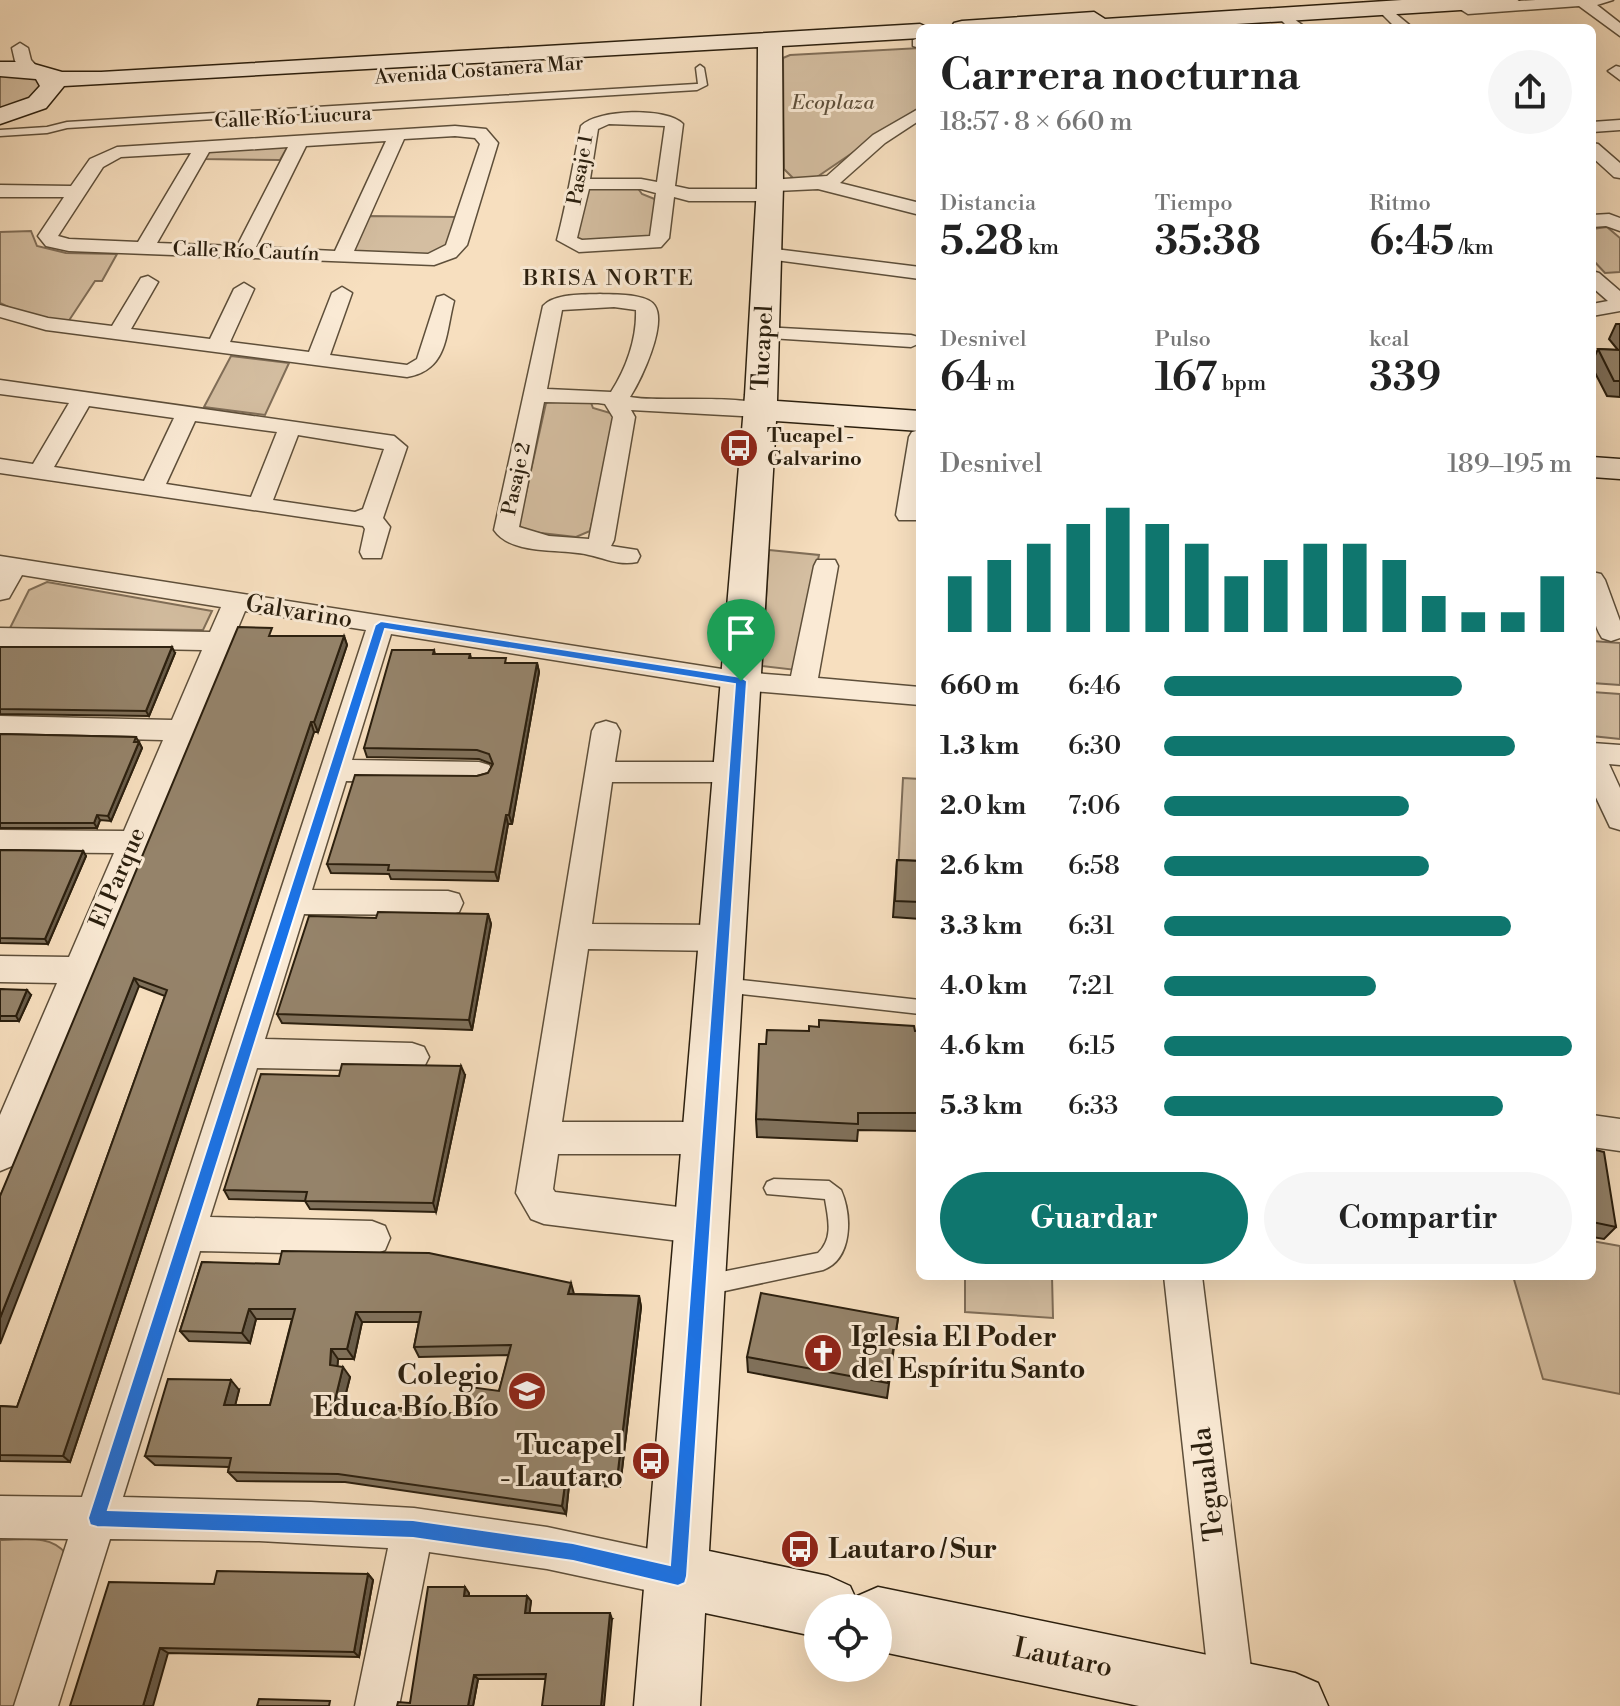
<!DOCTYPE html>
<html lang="es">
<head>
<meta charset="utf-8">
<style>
  body { margin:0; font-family:"Libre Bodoni",serif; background:#f6f6f6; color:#222; height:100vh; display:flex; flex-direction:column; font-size:30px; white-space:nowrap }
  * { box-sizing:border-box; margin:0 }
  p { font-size:26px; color:#767676 }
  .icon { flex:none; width:44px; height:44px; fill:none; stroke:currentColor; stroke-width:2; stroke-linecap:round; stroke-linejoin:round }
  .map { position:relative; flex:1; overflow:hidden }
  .panel { position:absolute; left:916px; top:24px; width:680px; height:1256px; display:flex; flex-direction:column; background:#fff; border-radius:12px; box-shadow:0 8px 32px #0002 }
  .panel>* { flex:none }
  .buttons { position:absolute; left:804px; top:1594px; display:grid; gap:16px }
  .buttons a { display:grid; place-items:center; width:88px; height:88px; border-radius:50%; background:#fff; box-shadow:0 8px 32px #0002; font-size:40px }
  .pin { position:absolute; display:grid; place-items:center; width:68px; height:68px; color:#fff; margin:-82px -34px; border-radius:50% 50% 50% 0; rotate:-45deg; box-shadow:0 0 8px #0007 }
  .pin .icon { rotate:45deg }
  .round { display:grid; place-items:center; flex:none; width:84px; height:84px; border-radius:42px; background:#f6f6f6 }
  .summary { display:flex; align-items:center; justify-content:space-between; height:136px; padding:0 24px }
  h1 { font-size:44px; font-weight:600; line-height:60px }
  .figures { display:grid; grid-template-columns:repeat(3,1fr); gap:12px; height:136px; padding:8px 24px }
  .figures div { display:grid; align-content:center }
  .figures b { font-size:40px; font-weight:600 }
  .figures small { font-size:22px; font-weight:400 }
  .figures p { font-size:22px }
  .chart { height:224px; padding:16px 24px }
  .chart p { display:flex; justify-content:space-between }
  .chart svg { width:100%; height:144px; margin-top:8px; stroke:#0f766e; stroke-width:6 }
  .action { display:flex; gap:16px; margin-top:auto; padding:16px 24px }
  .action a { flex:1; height:92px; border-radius:48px; background:#0f766e; color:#fff; font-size:32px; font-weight:600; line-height:92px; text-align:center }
  .action a+a { background:#f6f6f6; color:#222 }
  ul { padding:0 24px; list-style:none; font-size:26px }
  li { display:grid; grid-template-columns:128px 96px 1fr; align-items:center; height:60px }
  li i { height:20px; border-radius:10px; background:#0f766e }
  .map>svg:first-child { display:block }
  .green { fill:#d4bea1; stroke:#806e58; stroke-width:2 }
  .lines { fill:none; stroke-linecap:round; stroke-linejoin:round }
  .lane-casing { stroke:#5e4f3a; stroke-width:3 }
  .street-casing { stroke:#5e4f3a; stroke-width:3 }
  .secondary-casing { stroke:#2b1f0e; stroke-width:3 }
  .lane { fill:#faead5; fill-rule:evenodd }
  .street { fill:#faead5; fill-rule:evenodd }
  .secondary { fill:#faead5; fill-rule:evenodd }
  .wall { fill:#80715b; stroke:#2b1f0e; stroke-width:2; fill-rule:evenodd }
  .shaded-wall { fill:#685c4a; stroke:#2b1f0e; stroke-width:2 }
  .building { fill:#95836a; stroke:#2b1f0e; stroke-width:2; fill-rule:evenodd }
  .route { fill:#1a73e8; stroke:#fff; stroke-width:2; fill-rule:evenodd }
  .labels { text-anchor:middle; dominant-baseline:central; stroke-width:6; stroke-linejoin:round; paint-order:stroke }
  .far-street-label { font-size:20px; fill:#2b1f0e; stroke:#faead5 }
  .far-park-label { font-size:20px; font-style:italic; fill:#5e4f3a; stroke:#faead5 }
  .far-poi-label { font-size:20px; font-weight:bold; fill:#2b1f0e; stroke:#faead5; text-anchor:start }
  .far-neighbourhood-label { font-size:22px; letter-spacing:2px; fill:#2b1f0e; stroke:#faead5 }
  .street-label { font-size:24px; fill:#2b1f0e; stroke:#faead5 }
  .near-poi-label { font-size:28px; font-weight:bold; fill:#2b1f0e; stroke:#faead5; text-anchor:start }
  .near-street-label { font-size:28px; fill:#2b1f0e; stroke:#faead5 }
</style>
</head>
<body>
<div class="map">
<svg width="1620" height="1706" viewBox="0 0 1620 1706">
  <rect width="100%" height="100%" fill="#f7dfbf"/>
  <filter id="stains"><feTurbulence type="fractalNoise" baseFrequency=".0025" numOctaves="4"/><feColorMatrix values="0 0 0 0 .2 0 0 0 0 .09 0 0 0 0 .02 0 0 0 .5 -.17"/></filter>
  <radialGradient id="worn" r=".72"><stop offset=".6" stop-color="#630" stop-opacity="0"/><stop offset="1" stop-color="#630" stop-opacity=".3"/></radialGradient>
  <path class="green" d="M920 48V107L811 181 794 179 784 169 783 58 790 55Z
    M0 72 31 75 41 81 39 94 0 113Z
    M288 146 280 160 203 159 209 150Z
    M637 187 642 194 657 200 653 238 581 241 574 238 584 192 592 188Z
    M367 216 457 217 446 248 427 255 351 253Z
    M1607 227 1620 238V272L1605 273 1592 259V229Z
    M31 231 37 246 66 253 117 254 102 281H95L68 322 25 315 0 303V232Z
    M231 356 289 363 265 415 204 407Z
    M554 399 590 400 593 408 617 415 590 531 576 537 523 531 519 524 546 403Z
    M769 550 819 555 796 670 762 666Z
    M47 582 212 611 203 630 10 628 29 590Z
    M1592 641 1620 643V685L1592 683Z
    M1592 692 1620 694V739L1592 736Z
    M903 778 920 779V874L898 872Z
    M1592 1241 1620 1246V1394L1543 1379 1513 1276H1592Z
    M965 1276H1052L1053 1318 965 1312Z
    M0 1540C23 1540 51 1534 66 1554L20 1706H0Z"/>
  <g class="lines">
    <defs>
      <path id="lane" d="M700 65 704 68 707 85 697 90 67 128 47 133 0 136V130L47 127 67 122 696 84H698L696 68Z
        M723 978 920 1000V1014L723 992 717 990 714 985 717 980Z
        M774 1179 829 1181 841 1190C852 1215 853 1259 823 1270L706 1295 699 1292 696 1285 699 1278 706 1275 818 1253C834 1238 828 1218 825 1199L767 1194 764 1188 767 1182Z"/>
      <path id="street" d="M1536 0H1613L1597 5 1620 23V36L1579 6 1468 14 1460 9 1468 4Z
        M1390 9 1413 28H1396L1382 14Z
        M1289 15 1306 28H1289L1281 20Z
        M919 38 920 48 913 46V40Z
        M20 43 28 48 31 60 40 70 38 73H26L15 61 12 48Z
        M1616 66 1620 67V80L1608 71Z
        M920 108V120L885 143 840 183 920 203V215L818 189 776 191 778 195 776 199 769 201H689L674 197 669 238 661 247 579 252 557 240C567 202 573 164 581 126 597 109 667 107 683 124L675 186 689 189H763L761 186 764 182 770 180 827 176 873 135ZM609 124 665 126 657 182 641 179H590L598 129ZM589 189H641L656 193 650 236 582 240 577 238Z
        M1620 120V130L1592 132V122Z
        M455 126 486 129 498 143 467 245 456 257 434 265 69 251 46 246 38 236 64 197H0V185L71 186 90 159 117 147ZM455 136 475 138 480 144 446 245 428 254 354 251 404 139ZM386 141 335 251 256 247 306 146ZM288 147 237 246 157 243 209 152ZM191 153 138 242 69 239 58 236 103 167 121 157Z
        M1592 143 1598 144 1620 163V178L1614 177 1592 157Z
        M1609 214 1620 218V231L1606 226 1592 227V215Z
        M767 248 920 267V279L760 258 757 254 760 250Z
        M1592 271 1599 273 1620 291V311L1592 316V304L1608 301 1592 287Z
        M148 276 158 282 131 329 210 339 234 289 244 283 254 289 230 342 309 352 332 293 342 287 352 293 330 355 407 365 417 359 437 297 444 295 454 301C445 336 448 370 407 377L46 330 0 317V305L48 318 112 326 141 278Z
        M600 294C613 295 648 293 655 306 667 325 641 380 630 397 658 403 757 392 771 410L760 417 631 410 635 417 614 540 611 546 637 550 640 556 637 562C619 566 604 558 589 555 563 548 511 556 494 530L543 306C555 293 583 295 600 294ZM614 307 636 310C637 339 626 369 611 392L547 389 562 310ZM544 402 598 403 605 404 613 417 589 539 549 536 519 527Z
        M763 327 911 335 918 337 920 343 911 347 756 337 753 333Z
        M0 380 394 436 407 447 383 518 390 527 381 558H363L360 552 365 529 363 526 0 473V459L33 464 69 403 0 394ZM89 406 174 418 144 481 54 467ZM195 421 277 432 251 497 166 484ZM298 435 384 449 363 509 355 512 273 500Z
        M920 430V515L917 520H899L896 515 909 437 912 432Z
        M0 556 741 672 791 676 814 566 817 560H835L838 566 818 678 920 687V705L741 690 391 634 352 760 479 762 489 765 493 772 489 779 479 782 346 781 312 890 448 891 459 894 463 903 459 912 448 915 304 914 265 1039 412 1043 424 1047 429 1057 424 1067 412 1071 257 1068 210 1217 372 1221 385 1226 390 1238 385 1250 372 1255 200 1251 123 1497 311 1502 414 1508 547 1527 678 1555 693 1561 699 1576 693 1591 678 1597 547 1569 429 1552 399 1706H355L388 1548 259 1541 110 1539 58 1706H14L68 1539 0 1538V1496L82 1497 366 630 245 611 18 1155 12 1166 0 1171V1115L57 983 0 982V956L69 957 114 853 0 852V830L124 831 163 740 0 736V716L172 720 202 650 0 646V628L210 632 221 607 22 575 9 598 0 600Z
        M1592 572 1601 574 1605 580 1620 621V638L1611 641 1602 638C1589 618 1592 595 1592 572Z
        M606 721 616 724 620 731 615 762H734L744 765 748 772 744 779 734 782H612L592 924 723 925 734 929 739 938 734 947 723 951 588 949 562 1122H709L721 1127 726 1138 721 1149 709 1154H558L553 1189 555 1192 703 1210 716 1215 721 1227 716 1239 703 1244 544 1224 531 1219 516 1193 592 731 596 724Z
        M1592 743 1620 745V765L1609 764 1620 788V830L1610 827 1592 789Z
        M1592 1115 1620 1119V1151L1592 1147Z
        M1164 1276H1202L1254 1693 1249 1706H1215L1210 1693Z"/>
      <path id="secondary" d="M1402 0H1519L1508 7 1172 28H951L954 23 962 21 1094 12 1105 19Z
        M920 24 929 28H920V38L782 46 783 186 777 401 920 411V431L776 421 709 1551 828 1576 850 1586 855 1597 878 1587 1295 1673 1318 1683 1328 1706H1139L878 1651V1608H818V1637L705 1613 700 1706H634L745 395 757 186 758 47 64 86 46 108 0 124V108L29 98 40 86 36 79 0 76V62H27L62 72H101Z
        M1592 457 1620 459V479L1592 477Z"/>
    </defs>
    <use href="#lane" class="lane-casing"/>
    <use href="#street" class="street-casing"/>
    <use href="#secondary" class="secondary-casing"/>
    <use href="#lane" class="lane"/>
    <use href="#street" class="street"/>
    <use href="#secondary" class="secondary"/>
  </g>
  <path class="wall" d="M1616 324H1620V397L1607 396 1592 367V362L1598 349 1618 350 1609 339Z
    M275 636H344L347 645 318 732H314L70 1462 0 1461V1406L17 1407 165 996 139 986 0 1196Z
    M0 647 175 653 149 716 0 714Z
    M434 650 435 654H470L471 658 507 663H537L539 672 512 824H508L498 881 391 879 389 874 331 873 327 864 477 776 488 773 492 766V764L479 759 367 757 364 748Z
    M0 734 136 737 142 748 111 821 100 820 97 828H0Z
    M0 850 83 851 86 856 48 944 0 943Z
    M897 860 920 861V919L893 917Z
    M488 914 491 924 472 1030 282 1023 277 1014 376 918Z
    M0 989 31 995 19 1021H0Z
    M915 1031H920V1131L858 1130 857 1141 757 1137 756 1119 766 1044Z
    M465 1075 436 1212 310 1209 305 1201 229 1199 224 1190 339 1076Z
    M1592 1149 1616 1227 1604 1239 1592 1237Z
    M202 1262 574 1294 639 1296 641 1307 620 1487 569 1485 566 1514 345 1482 237 1481 228 1472 229 1467 155 1465 145 1456 239 1390 235 1405H270L292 1319H256L250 1343 189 1341 180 1331ZM362 1322H419L414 1347 419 1357 509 1355 499 1391 460 1415 342 1408 350 1377 337 1366 338 1359H354Z
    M898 1318 887 1398 748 1372 747 1357Z
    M368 1574 373 1580 359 1657 168 1653 70 1706 214 1584Z
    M469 1593V1596H527L531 1601 529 1613 612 1619 545 1679H478L473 1706H397L410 1703Z"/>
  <path class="shaded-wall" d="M344 636 347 645 318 732 314 722Z
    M172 647 175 653 149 716 146 711Z
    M537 663 539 672 512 824 509 815Z
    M311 722 314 732 70 1462 63 1456Z
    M139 742 142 748 111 821 108 816Z
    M97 815 100 820 97 828 94 823Z
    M506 815 508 824 498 881 495 872Z
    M83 851 86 856 48 944 45 939Z
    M488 914 491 924 472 1030 469 1020Z
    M134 978 139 986 0 1344V1318Z
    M27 990 31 995 19 1021 16 1016Z
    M461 1066 465 1075 436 1212 433 1203Z
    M571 1283 574 1294H568Z
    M639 1296 641 1307 620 1487 617 1479Z
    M249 1309 256 1319 250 1343 242 1333Z
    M356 1312 362 1322 354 1359 347 1349Z
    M331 1349 338 1359 337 1375 330 1365Z
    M343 1367 350 1377 340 1417 333 1408Z
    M231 1380 239 1390 233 1414 224 1405Z
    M566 1477 569 1485 566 1514 562 1506Z
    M368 1574 373 1580 359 1657 354 1652Z
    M465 1587 469 1593 468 1602 464 1596Z
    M527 1596 531 1601 529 1618 525 1613Z
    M610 1613 612 1619 604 1706H601Z
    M160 1648 168 1653 153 1706H143Z
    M474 1675 478 1679 473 1706H468Z"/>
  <path class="building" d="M1598 349 1620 350V381H1614Z
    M238 627 272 628 269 636H344L314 722H311L63 1456 0 1455V1406L17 1407 167 990 134 978 0 1318V1196Z
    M0 647H172L146 711 0 709Z
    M392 650H434L433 654H470L469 658H506L505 663H537L509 815H506L495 872 388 870 389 865 327 864 355 775 477 776 488 773 493 764 489 754 477 750 364 748Z
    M0 734 136 737 134 742H139L108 816 97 815 94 823H0Z
    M0 850 83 851 45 939 0 938Z
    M897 860 920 861V902L895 901Z
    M378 912 488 914 469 1020 277 1014 309 916 376 918Z
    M0 989 27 990 16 1016H0Z
    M819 1020 914 1026 915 1031H920V1113H858V1124L756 1119 759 1044H766L767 1030 809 1031V1026L819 1027Z
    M342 1064 461 1066 433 1203 305 1201 307 1192 224 1190 261 1074 339 1076Z
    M1592 1149 1604 1152 1616 1227 1592 1222Z
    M282 1251 429 1253 571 1283 568 1294 639 1296 617 1479 566 1477 562 1506 338 1474 228 1472 231 1458 145 1456 168 1379 231 1380 224 1405H270L295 1309H249L242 1333 180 1331 202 1262 279 1264ZM356 1312H421L414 1347 511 1345 499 1391 470 1387 460 1415 404 1404 403 1408H333L343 1367 330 1365 331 1349H347Z
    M761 1293 898 1318 888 1383 747 1357Z
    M217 1571 368 1574 354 1652 160 1648 143 1706H70L109 1582 214 1584Z
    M428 1587H465L464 1596H527L525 1613H610L601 1706H542L546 1674 474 1675 468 1706H397L398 1702 410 1703Z
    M259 1699 330 1701 329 1706H257Z"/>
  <path class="route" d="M381 621 741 677 747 681 687 1576 685 1583 678 1586 573 1561 413 1538 97 1527 90 1525 88 1518 375 625ZM385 629 735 684 670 1565 573 1543 413 1520 108 1510Z"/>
  <defs>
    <symbol id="bus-disc" viewBox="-11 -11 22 22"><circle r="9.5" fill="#8f2418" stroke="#faead5"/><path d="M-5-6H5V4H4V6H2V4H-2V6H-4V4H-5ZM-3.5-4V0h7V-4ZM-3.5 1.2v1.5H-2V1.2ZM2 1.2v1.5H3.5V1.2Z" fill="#fff"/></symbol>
    <symbol id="church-disc" viewBox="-11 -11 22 22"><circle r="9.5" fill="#8f2418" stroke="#faead5"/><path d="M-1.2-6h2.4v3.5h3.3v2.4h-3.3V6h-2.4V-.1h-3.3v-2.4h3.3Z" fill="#fff"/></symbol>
    <symbol id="school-disc" viewBox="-11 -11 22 22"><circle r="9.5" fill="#8f2418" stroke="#faead5"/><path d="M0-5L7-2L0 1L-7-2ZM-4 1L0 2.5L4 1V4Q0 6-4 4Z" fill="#fff"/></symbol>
  </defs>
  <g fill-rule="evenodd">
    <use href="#bus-disc" x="717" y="426" width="44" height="44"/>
    <use href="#church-disc" x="801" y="1331" width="44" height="44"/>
    <use href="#school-disc" x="505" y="1369" width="44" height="44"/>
    <use href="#bus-disc" x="629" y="1439" width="44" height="44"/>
    <use href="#bus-disc" x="778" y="1527" width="44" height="44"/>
  </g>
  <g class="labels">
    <g class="far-street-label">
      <text transform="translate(479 71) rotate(-4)">Avenida Costanera Mar</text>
      <text transform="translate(293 118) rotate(-3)">Calle Río Liucura</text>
      <text transform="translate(581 170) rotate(-80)">Pasaje 1</text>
      <text transform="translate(246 252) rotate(2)">Calle Río Cautín</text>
      <text transform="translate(517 479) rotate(-78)">Pasaje 2</text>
    </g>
    <g class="far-park-label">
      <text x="833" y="103">Ecoplaza</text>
    </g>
    <g class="far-poi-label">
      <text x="767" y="436">Tucapel -<tspan x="767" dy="23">Galvarino</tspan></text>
    </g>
    <g class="far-neighbourhood-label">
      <text x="609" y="278">BRISA NORTE</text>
    </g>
    <g class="street-label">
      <text transform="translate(763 348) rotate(-87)">Tucapel</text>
      <text transform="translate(299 612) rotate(9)">Galvarino</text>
      <text transform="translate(118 878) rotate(-67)">El Parque</text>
    </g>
    <g class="near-poi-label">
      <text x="851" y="1337">Iglesia El Poder<tspan x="851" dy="32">del Espíritu Santo</tspan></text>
      <text x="499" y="1375" text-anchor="end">Colegio<tspan x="499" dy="32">Educa Bío Bío</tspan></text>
      <text x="623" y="1445" text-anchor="end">Tucapel<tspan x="623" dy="32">- Lautaro</tspan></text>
      <text x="828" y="1549">Lautaro / Sur</text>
    </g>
    <g class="near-street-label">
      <text transform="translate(1208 1484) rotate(-97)">Tegualda</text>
      <text transform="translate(1063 1658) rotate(12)">Lautaro</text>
    </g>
  </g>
  <rect width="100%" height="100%" filter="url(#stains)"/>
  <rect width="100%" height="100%" fill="url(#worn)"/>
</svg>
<div class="buttons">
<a><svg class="icon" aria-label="locate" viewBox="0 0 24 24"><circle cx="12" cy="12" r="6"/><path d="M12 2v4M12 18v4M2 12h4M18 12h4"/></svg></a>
</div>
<div class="pin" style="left:741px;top:681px;background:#1e9e55"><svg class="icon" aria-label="arrive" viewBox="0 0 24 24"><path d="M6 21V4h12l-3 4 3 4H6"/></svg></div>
<section class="panel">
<div class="summary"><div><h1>Carrera nocturna</h1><p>18:57 · 8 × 660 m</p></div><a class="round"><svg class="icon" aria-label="share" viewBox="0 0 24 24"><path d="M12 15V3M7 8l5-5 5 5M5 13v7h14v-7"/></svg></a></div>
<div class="figures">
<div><p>Distancia</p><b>5.28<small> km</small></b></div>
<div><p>Tiempo</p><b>35:38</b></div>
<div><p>Ritmo</p><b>6:45<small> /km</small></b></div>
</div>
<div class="figures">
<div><p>Desnivel</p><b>64<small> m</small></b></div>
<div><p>Pulso</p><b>167<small> bpm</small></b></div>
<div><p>kcal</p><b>339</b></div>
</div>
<div class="chart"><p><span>Desnivel</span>189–195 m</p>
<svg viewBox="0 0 160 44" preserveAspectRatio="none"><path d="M5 44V27M15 44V22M25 44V17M35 44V11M45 44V6M55 44V11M65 44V17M75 44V27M85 44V22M95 44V17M105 44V17M115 44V22M125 44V33M135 44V38M145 44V38M155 44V27"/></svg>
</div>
<ul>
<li><b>660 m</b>6:46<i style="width:73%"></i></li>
<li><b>1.3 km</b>6:30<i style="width:86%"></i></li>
<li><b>2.0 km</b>7:06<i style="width:60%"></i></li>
<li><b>2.6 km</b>6:58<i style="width:65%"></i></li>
<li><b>3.3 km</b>6:31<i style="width:85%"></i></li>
<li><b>4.0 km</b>7:21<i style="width:52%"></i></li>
<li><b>4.6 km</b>6:15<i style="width:100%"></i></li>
<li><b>5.3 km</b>6:33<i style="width:83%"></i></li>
</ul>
<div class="action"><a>Guardar</a><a>Compartir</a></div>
</section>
</div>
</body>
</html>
